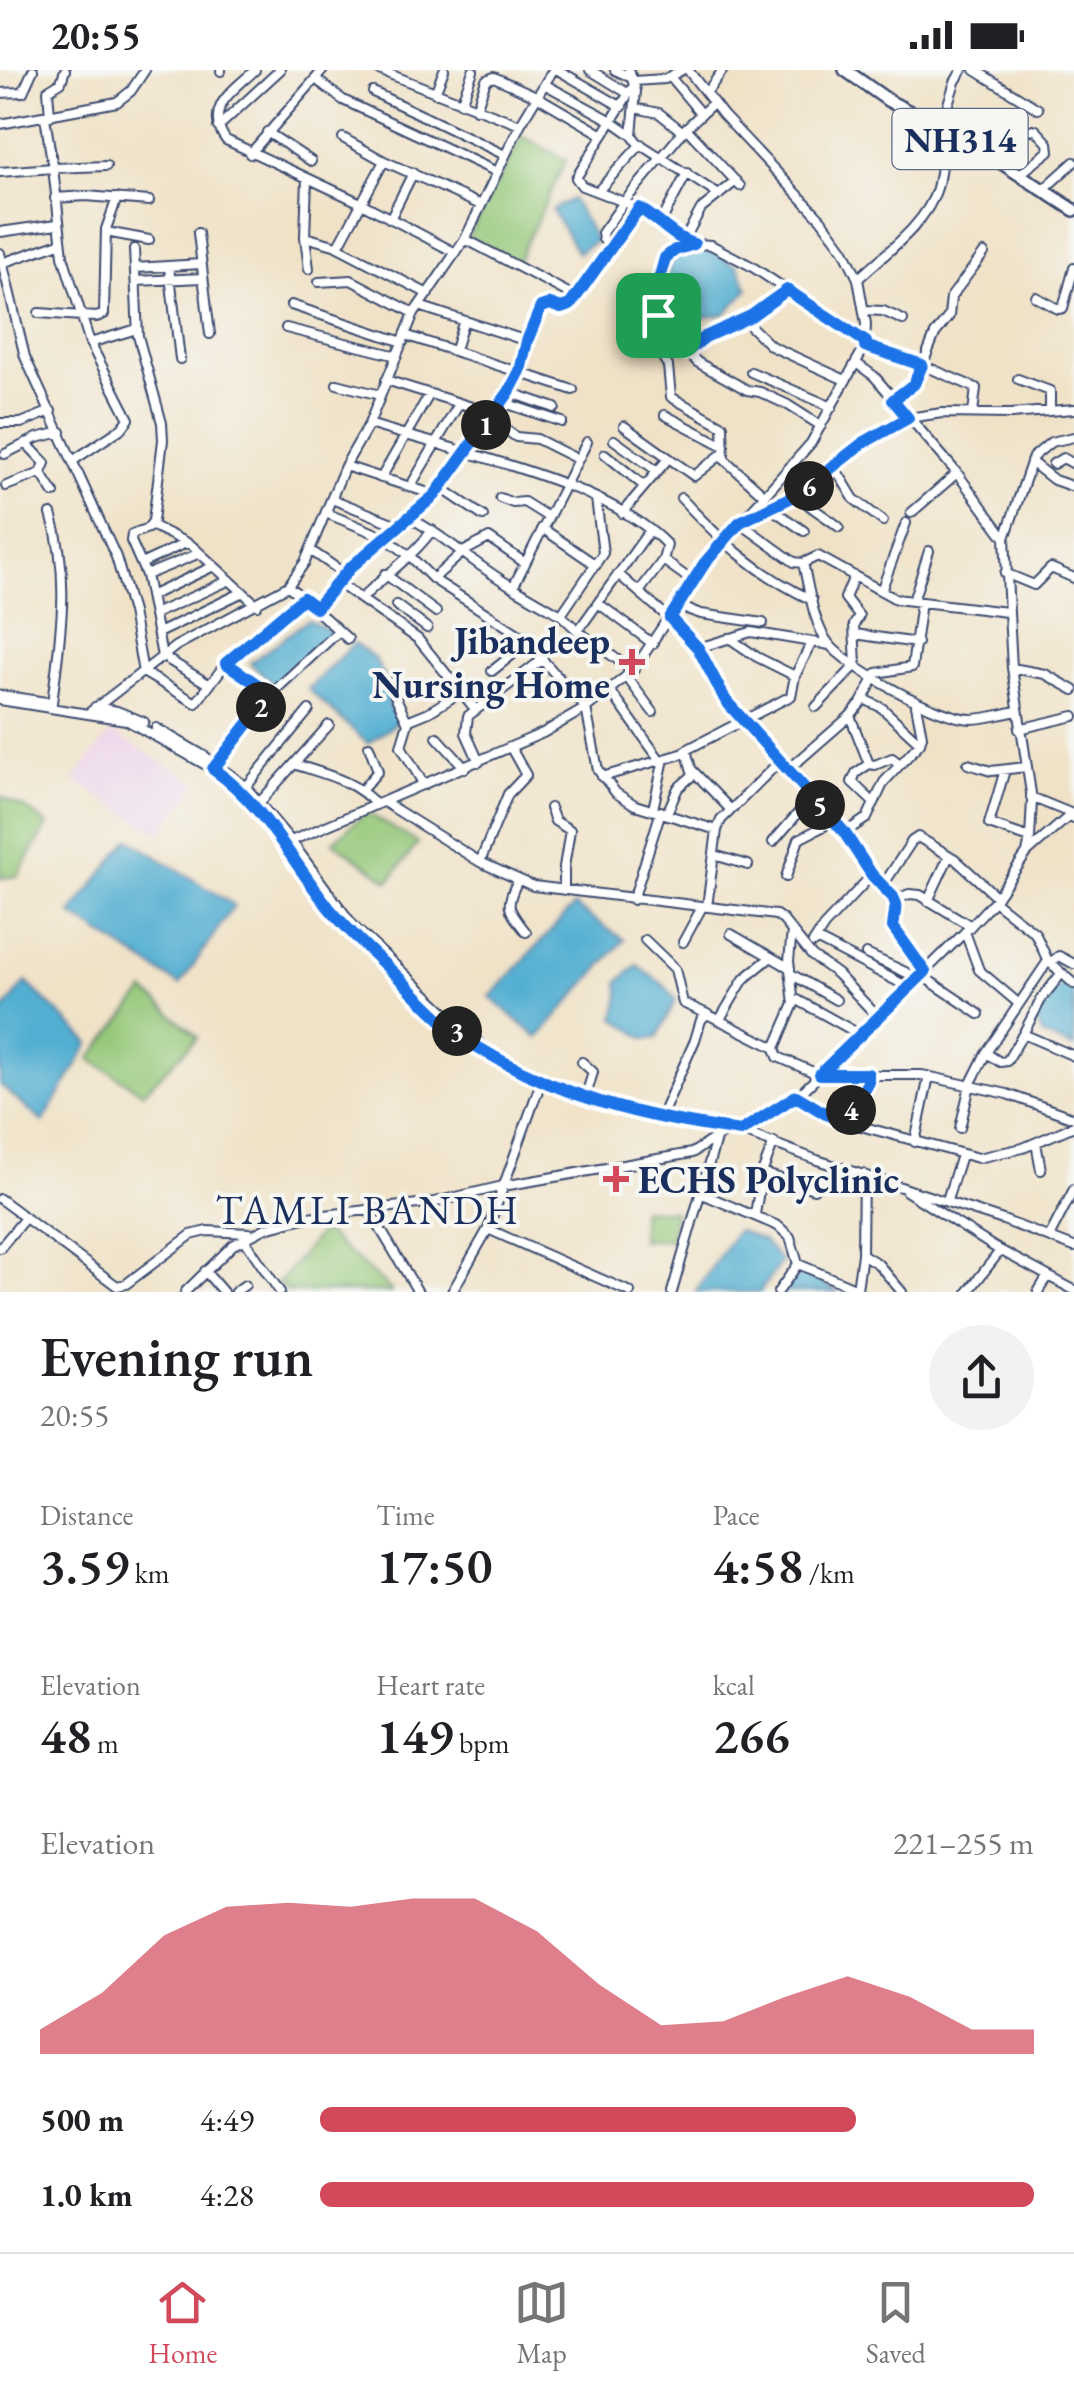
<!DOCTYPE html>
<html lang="en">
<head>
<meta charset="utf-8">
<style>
  body { margin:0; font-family:"EB Garamond",serif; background:#f2f2f2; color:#202124; height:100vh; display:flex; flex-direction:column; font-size:38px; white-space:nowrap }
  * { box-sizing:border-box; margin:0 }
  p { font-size:32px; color:#757577 }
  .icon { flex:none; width:55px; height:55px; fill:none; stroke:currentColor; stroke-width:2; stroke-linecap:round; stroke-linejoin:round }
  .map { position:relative; height:1222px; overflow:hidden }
  .side { display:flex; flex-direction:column; background:#fff; flex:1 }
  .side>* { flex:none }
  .pin { position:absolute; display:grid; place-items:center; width:85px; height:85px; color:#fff; margin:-42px; border-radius:20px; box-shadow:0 5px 15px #0006 }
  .km { position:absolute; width:50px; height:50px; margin:-25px; border-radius:50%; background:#222; color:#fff; font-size:28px; line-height:50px; text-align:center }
  .round { display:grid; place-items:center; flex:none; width:105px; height:105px; border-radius:52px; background:#f2f2f2 }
  .overview { display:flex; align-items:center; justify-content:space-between; height:170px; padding:0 40px }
  h1 { font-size:55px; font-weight:600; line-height:75px }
  .stats { display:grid; grid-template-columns:repeat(3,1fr); gap:15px; height:170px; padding:10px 40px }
  .stats div { display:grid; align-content:center }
  .stats b { font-size:50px; font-weight:600 }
  .stats small { font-size:28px; font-weight:400 }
  .stats p { font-size:28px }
  .chart { height:280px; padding:20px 40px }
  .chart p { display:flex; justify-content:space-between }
  .chart svg { width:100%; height:180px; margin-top:10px; fill:#d1495b; opacity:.7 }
  ul { padding:0 40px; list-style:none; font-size:32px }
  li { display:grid; grid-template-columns:160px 120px 1fr; align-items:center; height:75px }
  li i { height:25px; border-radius:12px; background:#d1495b }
  .status { display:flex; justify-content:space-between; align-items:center; height:70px; padding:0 50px; background:#fff; direction:ltr }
  .status svg { height:28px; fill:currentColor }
  .menu { display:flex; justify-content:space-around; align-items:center; height:140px; border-top:2px solid #e0e0e0; background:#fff; font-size:28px; color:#757577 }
  .menu a { display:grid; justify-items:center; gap:5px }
  .menu .on { color:#d1495b }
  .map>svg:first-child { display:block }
  .built { fill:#ecd1ea }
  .green { fill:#94c777; stroke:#587b6a; stroke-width:2.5 }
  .water { fill:#53afd1; stroke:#376f98; stroke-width:2.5 }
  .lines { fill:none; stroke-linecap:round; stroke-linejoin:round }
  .minor-casing { stroke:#3b4a6e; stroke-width:12 }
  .highway-casing { stroke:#3b4a6e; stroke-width:16 }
  .minor { stroke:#fff; stroke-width:8 }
  .highway { stroke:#fff; stroke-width:11 }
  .route-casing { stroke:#fff; stroke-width:20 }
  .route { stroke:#1a73e8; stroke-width:12 }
  .poi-dot { fill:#d1495b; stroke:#f6f6f2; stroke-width:4 }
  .labels { text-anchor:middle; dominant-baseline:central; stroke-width:8; stroke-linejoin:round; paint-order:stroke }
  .shield { fill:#f6f6f2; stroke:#5d6b8a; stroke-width:2.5 }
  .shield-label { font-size:35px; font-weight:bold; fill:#1b2f5e }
  .poi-label { font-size:38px; font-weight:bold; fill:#1b2f5e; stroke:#f6f6f2; text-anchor:end }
  .neighbourhood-label { font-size:40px; letter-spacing:2.5px; fill:#1b2f5e; stroke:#f6f6f2 }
</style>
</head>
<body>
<div class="status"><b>20:55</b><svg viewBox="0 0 49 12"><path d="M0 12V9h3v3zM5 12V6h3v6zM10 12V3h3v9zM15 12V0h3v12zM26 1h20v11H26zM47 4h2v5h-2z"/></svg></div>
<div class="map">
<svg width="1074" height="1222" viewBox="0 0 1074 1222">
  <rect width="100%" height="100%" fill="#f6f6f2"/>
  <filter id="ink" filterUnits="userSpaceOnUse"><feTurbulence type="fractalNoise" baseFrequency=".01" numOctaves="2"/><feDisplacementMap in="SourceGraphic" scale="20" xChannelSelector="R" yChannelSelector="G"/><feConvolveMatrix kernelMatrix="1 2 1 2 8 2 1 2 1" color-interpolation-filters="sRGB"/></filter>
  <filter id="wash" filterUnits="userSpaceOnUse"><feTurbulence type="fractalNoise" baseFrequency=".0048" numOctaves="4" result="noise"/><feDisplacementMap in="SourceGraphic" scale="40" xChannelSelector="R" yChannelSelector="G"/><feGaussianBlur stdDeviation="2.25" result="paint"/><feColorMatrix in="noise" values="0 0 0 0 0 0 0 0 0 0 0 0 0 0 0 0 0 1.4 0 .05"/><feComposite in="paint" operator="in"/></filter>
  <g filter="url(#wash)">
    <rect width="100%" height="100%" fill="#f0e2c7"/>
    <path class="built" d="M111 662 198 713 160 764 73 710Z"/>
    <path class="green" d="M522 66 566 90 517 192 468 167Z
      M0 726 28 740 48 755 18 806 0 808Z
      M366 742 418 773 389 811 333 772Z
      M145 921 198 967 143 1023 90 989Z
      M641 1139 674 1141 672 1170H641Z
      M322 1160 391 1220V1222H288L278 1213Z"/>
    <path class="water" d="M572 129 596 171 577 183 552 140Z
      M706 179 738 196 748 219 725 244 670 253C658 230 665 210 673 186Z
      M308 550 334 563 276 616 250 593Z
      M354 573 375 589 392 625 388 635 400 650 368 674 308 619Z
      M129 769 234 835 180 915 71 844Z
      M574 836 624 870 538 968 490 927Z
      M637 895 665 916 676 930 657 968 645 969 615 948 620 925 618 912Z
      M26 912 90 973 43 1052 0 1015V945Z
      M1064 916 1074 920V978L1042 965 1035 946 1051 919Z
      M737 1160 764 1171 781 1192 760 1222H695Z
      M806 1204 839 1222H782L786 1214Z"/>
  </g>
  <g filter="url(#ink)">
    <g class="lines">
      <defs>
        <path id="minor" d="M255 0C233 21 203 38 226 70L363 134 456 183
          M379 0 520 55
          M558 0 622 37
          M590 0 629 24
          M615 0 632 8
          M629 0 636 21 632 65 637 72 719 125
          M975 0 1038 39
          M221 1V0
          M671 8 701 44
          M317 10 343 30 497 102
          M633 11 665 9 682 0
          M546 15 612 51 632 65
          M634 15 576 108 582 116 624 132 686 58 713 33
          M373 22 505 85
          M0 23 23 22 33 0
          M435 23 444 0
          M706 23 723 0
          M461 33 473 1
          M635 38 659 43 683 62
          M476 39 486 10 494 7 538 27 603 65
          M50 46 48 20 61 12 65 0
          M0 54 117 32 131 21 145 0
          M218 57 280 0
          M686 58 740 116
          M940 59 955 12 962 0
          M267 62 311 91
          M343 68 384 91
          M250 84 323 0
          M995 88 1019 60H1036L1048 73 1049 81 1020 104
          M0 102 53 98 45 47
          M307 108 305 167 309 199
          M1043 120 1074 92
          M598 121 641 74
          M55 128 86 126 149 131
          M390 149 413 103
          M661 152 687 103
          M0 162 57 154
          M106 162 149 170
          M198 163 210 264
          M305 167 334 175 428 224
          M465 169 576 227
          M680 169 689 161 701 139 736 111
          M691 175 675 180 662 194 657 240 664 255 697 292 747 320 760 322 788 335 821 356
          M612 176 603 169 602 163 624 132 653 146 685 173 711 175 751 196 866 272
          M338 177 384 91 481 135
          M134 179 138 266 162 353 163 370 153 451 148 458 132 464 131 471 146 505 162 586 210 615
          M0 183 25 287 116 487 132 542 143 602 196 633 230 588 303 528 288 516
          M2 193 60 173
          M169 197 180 289
          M135 198 201 194
          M858 209C884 184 927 154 937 118 942 100 942 79 944 61
          M136 211 203 208
          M319 212 351 210 414 243
          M1036 227 1058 239 1063 238 1074 198
          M291 235 403 272
          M419 236 527 271 541 237 550 233 561 239 570 235 639 138
          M646 239 642 253 668 296 671 327 723 356 724 389 765 426
          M864 240 883 241 903 250
          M39 243 97 247 104 244 106 159 117 128
          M744 250 771 276 845 310
          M286 258 397 286
          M405 265 573 320
          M90 273 137 259
          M865 276 934 300 976 318 973 343
          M455 280 463 253
          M686 282 705 267 751 246 787 220
          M751 302 832 337
          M1018 309 1050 321V341
          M386 310 494 344
          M337 314 380 325
          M509 322 555 338
          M893 330 916 311 935 264 949 246 951 227 984 183
          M502 332 562 352
          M665 345 724 376
          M491 349 516 367 537 369 577 389
          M0 353H21L51 341
          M369 354C453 381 606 411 667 475L663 490 639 522
          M624 356 694 406 722 384
          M614 370 657 401
          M587 372 513 517 561 545 578 561 633 601
          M26 373 45 393 41 403 54 423
          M5 384 37 368 61 362
          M605 384 644 416
          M74 390 122 358 129 349 90 273 63 186 53 98 106 96
          M1031 392 1054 410 1074 417
          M1053 394 1063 388 1074 394
          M345 396 435 425
          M834 396 854 429 883 451
          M381 408 429 325
          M6 416 41 403
          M410 417 459 334
          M440 417 483 446
          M798 424C808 438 825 445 839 457
          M500 428 513 433 524 432 548 447
          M681 428C722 472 757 504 812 530
          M332 429 400 456
          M769 437 804 461
          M326 443 384 467 409 485 433 509 520 565 586 638 598 700 616 723 635 735 717 760
          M622 443 667 390
          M911 443 957 403
          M51 444C71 507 60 568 52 633
          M753 444 798 424 863 373 908 348 942 343 1011 344 1074 339
          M410 448C450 469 474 495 513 517
          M740 453 794 492 803 493 818 486 896 529 1007 542
          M151 455 191 475 257 535
          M542 458 596 495
          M1005 468 1033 387 1051 372 1074 367
          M310 480 345 504
          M663 490 692 511
          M803 493C809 518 813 554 829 574 850 599 938 648 971 649 986 649 1002 644 1017 641
          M141 494 186 473
          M1005 503 1034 515 1051 498 1074 508
          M385 504 436 542
          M618 504 669 548 698 578 726 631 844 763 872 805 895 830 893 857 925 902
          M146 505 200 483
          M433 509 463 482 489 468 525 493
          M338 513 418 569 475 639
          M881 521 906 453
          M150 526 214 496
          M303 528 348 569
          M362 528C384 506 415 485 432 460
          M913 531 929 481
          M598 533 653 574
          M396 535 427 558
          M675 535 701 544 763 553
          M316 538 350 498 435 425 509 322 520 301 527 271
          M154 544 230 510
          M561 545 603 483 596 429
          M578 561 649 461
          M158 563 243 522
          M855 564 917 573
          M729 568 757 587 795 606
          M698 578 751 562 830 575
          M226 593 271 624
          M1012 598 1045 604 1074 620
          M492 601 527 573
          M626 606 653 642
          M389 613 408 653 401 676 424 715
          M609 619 660 690
          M0 625 46 632
          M864 629 882 638 920 673
          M0 630 126 650 213 699 233 713 256 737 349 861 442 950 474 975 541 1012 602 1035 741 1061 817 1090 1003 1150 1074 1177
          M95 637 117 641 144 652
          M816 637 856 595 854 555 859 546 845 528 854 506
          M90 642 176 576 288 516 305 492 345 396 369 354 414 243 465 169 520 55 553 0
          M850 646 869 694 875 695 892 688 900 694
          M407 651 429 642 461 622
          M156 658 206 687 244 715 291 771 355 858 483 977
          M1019 659 1074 646
          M437 667 465 698
          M479 692 466 663 468 646 543 589
          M869 694 856 703 852 712 874 733
          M968 694 991 701 1026 697
          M297 695C324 704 357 711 376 735
          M214 698 271 624 339 561
          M788 700 850 646 861 633 877 603 912 597 921 532
          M1005 700 989 754 1030 768
          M693 701 730 739
          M602 707 685 683
          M246 717 309 640
          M361 721 378 701 369 676
          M1031 727 1070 743
          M260 732 329 655
          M384 732 480 792 533 816 776 845 783 850 812 886 837 904 877 946
          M550 738 555 751 570 760 564 797V820
          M653 739 664 689
          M667 743 678 718 693 705 686 680 791 626 795 606 812 572
          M844 763 867 748 884 712 920 673 922 666 915 630
          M773 772 813 726
          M284 774 543 663 586 638 633 601 704 494 811 373 865 276 866 254 858 209 844 180 821 149 723 45 688 0
          M1027 783 1068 747 1074 749
          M714 785 748 795
          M480 792 508 724 526 705 511 678
          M786 807 799 769 834 751
          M517 812C504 838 509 840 526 862
          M882 817 912 771 918 767 955 789 997 827
          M633 830 661 741
          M895 830 909 824 920 825 971 856
          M928 831 949 786
          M707 837 717 760 721 750 781 690
          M792 861 789 891 794 934 775 978 778 987 820 1005H922L1007 1024 1074 1048
          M965 862 979 900 1018 933
          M731 864 790 898
          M816 869 908 917
          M645 870 675 899 683 933 707 944
          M683 872 702 837
          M813 873 824 856 872 805
          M866 884 918 908
          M1048 891 1074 914
          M1050 893 1059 886 1074 894
          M791 904 836 930
          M921 905 979 944
          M794 928 859 964
          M720 949 744 909 771 887
          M1023 964 1042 928 1061 904
          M986 983 1000 992 1007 991 1023 964 1074 986
          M582 992 593 1002 585 1029
          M797 1027 846 1052 978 1088 1023 1078 1074 1056
          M661 1047 695 970 701 950 707 944 775 978
          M846 1052 866 1015 867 1004
          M960 1058 970 1015 986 983 1048 891 1035 863 994 831
          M741 1061 797 1027 965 862 994 831 1027 783 1030 768 1032 730 1012 598 1005 468 957 403 874 306 856 293
          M915 1072 929 1006
          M1036 1073 1041 1100
          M762 1103 814 1119
          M906 1121 994 1177 1074 1220
          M700 1123 778 1156 790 1167 798 1194 857 1219
          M0 1129 117 1216 126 1214 191 1165 207 1161 249 1163
          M947 1130 961 1085
          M369 1140 418 1222
          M755 1144 762 1103 774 1072
          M488 1159 630 1222
          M1049 1167 1074 1119
          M244 1169 280 1222
          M0 1178 25 1148
          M862 1184 878 1194 902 1222
          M205 1201 223 1222
          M857 1219 862 1184 863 1104
          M185 1222 233 1175 266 1158 308 1147 435 1132 503 1116 692 1083 729 1059
          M235 1222 245 1215
          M452 1222 488 1159 541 1012
          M672 1222 716 1069
          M778 1222 798 1194
          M968 1222 1000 1181
          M1038 1222 1047 1207"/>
        <path id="highway" d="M845 0 889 31 977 77 1074 140"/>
      </defs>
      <use href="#minor" class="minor-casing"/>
      <use href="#highway" class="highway-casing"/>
      <use href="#minor" class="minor"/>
      <use href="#highway" class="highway"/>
    </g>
  </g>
  <g class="lines" filter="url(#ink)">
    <defs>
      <path id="route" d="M639 138C657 148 676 170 694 174L675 180 665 188 658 213V245L686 282 705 267 751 246 787 220 866 272 865 276 922 295 914 314 893 330 908 348 863 373 798 424 740 452 704 494 670 548 698 578 726 631 844 762 872 805 893 827 896 834 893 857 925 902 820 1004H868V1012L846 1052 826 1044 796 1026 741 1061C643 1048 558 1027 474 975 447 958 423 932 400 909 376 886 351 864 330 839 291 791 265 735 213 699L271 624 226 593 303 528 316 538 350 498 435 425 509 322 520 301 527 271 541 237 550 234 561 238 570 235Z"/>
    </defs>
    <use href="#route" class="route-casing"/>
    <use href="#route" class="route"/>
  </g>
  <g class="poi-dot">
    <path d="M627 577h10v10h10v10h-10v10h-10v-10h-10v-10h10z"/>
    <path d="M611 1094h10v10h10v10h-10v10h-10v-10h-10v-10h10z"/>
  </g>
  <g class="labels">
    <rect class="shield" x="892.5" y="39" width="135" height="60" rx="8"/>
    <g class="shield-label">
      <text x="960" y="69">NH314</text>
    </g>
    <g class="poi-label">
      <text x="610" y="570">Jibandeep<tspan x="610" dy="44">Nursing Home</tspan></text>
      <text x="638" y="1109" text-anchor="start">ECHS Polyclinic</text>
    </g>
    <g class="neighbourhood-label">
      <text x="368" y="1140">TAMLI BANDH</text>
    </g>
  </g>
</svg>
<div class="pin" style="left:658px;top:245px;background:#1e9e55"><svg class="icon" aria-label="arrive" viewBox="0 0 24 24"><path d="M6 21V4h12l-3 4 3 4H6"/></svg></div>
<b class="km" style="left:486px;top:355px">1</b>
<b class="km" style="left:261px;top:637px">2</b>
<b class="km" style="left:457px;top:961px">3</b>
<b class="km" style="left:851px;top:1040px">4</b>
<b class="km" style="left:820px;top:735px">5</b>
<b class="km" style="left:809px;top:416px">6</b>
</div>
<section class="side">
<div class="overview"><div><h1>Evening run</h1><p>20:55</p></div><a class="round"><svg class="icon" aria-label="share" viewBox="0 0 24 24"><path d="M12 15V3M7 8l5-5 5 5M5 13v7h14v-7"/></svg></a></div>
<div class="stats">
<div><p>Distance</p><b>3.59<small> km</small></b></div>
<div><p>Time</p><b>17:50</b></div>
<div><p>Pace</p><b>4:58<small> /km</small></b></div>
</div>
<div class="stats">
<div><p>Elevation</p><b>48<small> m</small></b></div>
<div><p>Heart rate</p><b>149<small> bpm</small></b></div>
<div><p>kcal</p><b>266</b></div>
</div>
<div class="chart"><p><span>Elevation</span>221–255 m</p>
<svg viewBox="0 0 160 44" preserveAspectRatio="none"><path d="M0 44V38L10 29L20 15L30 8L40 7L50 8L60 6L70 6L80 14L90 27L100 37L110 36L120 30L130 25L140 30L150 38L160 38V44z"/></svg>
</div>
<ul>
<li><b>500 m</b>4:49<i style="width:75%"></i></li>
<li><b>1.0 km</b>4:28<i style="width:100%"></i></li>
</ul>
</section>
<nav class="menu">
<a class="on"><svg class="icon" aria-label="home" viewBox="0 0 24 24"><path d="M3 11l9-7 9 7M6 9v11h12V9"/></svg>Home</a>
<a><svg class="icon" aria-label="map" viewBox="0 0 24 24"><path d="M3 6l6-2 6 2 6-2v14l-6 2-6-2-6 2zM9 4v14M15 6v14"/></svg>Map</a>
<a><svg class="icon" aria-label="saved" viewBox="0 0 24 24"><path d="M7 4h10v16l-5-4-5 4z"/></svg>Saved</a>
</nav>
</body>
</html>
